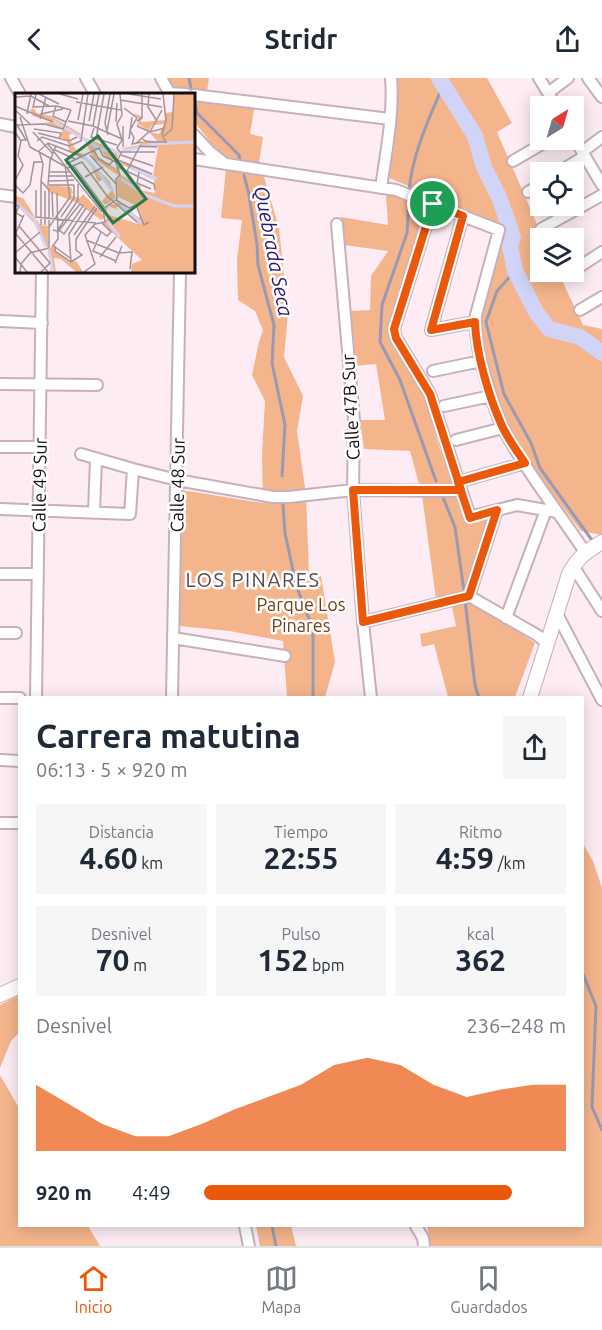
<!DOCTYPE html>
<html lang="es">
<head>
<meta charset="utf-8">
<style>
  body { margin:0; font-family:Ubuntu,sans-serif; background:#f6f6f7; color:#1f2937; height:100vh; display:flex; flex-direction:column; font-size:22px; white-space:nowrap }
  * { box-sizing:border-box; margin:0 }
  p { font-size:20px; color:#747a83 }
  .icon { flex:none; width:33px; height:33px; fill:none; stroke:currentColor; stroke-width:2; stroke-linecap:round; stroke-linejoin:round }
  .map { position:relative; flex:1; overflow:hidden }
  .drawer { position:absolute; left:18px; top:618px; width:566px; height:531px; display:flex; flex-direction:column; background:#fff; border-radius:0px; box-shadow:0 3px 15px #0003 }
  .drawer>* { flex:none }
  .needle { width:39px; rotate:37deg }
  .controls { position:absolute; left:530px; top:18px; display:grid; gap:12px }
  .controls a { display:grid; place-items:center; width:54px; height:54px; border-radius:0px; background:#fff; box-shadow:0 3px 15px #0003; font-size:30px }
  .pin { position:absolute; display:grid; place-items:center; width:51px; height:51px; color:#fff; margin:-26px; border:3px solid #fff; border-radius:50%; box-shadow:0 2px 6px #0007 }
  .round { display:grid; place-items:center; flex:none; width:63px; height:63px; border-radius:0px; background:#f6f6f7 }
  .headline { display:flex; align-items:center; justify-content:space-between; height:102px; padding:0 18px }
  h1 { font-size:33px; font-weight:600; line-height:45px }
  .metrics { display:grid; grid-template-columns:repeat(3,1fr); gap:9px; height:102px; padding:6px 18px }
  .metrics div { display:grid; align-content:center; border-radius:0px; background:#f6f6f7; text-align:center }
  .metrics b { font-size:30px; font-weight:600 }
  .metrics small { font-size:16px; font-weight:400 }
  .metrics p { font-size:16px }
  .chart { height:168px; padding:12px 18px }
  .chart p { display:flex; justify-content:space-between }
  .chart svg { width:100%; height:108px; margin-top:6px; fill:#ea580c; opacity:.7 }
  ul { padding:0 18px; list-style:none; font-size:20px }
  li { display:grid; grid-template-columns:96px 72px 1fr; align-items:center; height:45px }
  li i { height:15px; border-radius:8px; background:#ea580c }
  header { display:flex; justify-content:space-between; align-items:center; height:78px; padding:0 18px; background:#fff; font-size:27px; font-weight:600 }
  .menu { display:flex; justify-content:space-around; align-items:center; height:84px; border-top:2px solid #e0e1e3; background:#fff; font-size:16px; color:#747a83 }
  .menu a { display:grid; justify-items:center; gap:3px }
  .menu .active { color:#ea580c }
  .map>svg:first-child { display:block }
  .green { fill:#f5b58c }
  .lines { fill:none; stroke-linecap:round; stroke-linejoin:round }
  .stream { stroke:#9a99b2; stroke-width:3 }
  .river { stroke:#d2d4f7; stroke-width:16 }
  .minor-casing { stroke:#c6b1bb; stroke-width:14 }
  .secondary-casing { stroke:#c6b1bb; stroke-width:16 }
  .minor { stroke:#fff; stroke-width:10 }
  .secondary { stroke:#fff; stroke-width:14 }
  .route-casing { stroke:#fff; stroke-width:12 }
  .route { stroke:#ea580c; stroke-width:8 }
  .labels { text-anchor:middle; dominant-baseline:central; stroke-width:5; stroke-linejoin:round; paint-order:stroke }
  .street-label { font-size:18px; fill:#160f12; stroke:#fff }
  .park-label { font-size:18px; fill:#713d16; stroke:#fff }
  .water-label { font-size:20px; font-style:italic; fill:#281573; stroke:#fff }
  .neighbourhood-label { font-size:20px; letter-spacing:1.5px; fill:#5a4951; stroke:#fff }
  .inset-river { fill:none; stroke:#d2d4f7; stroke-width:3 }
  .inset-road { fill:none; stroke:#a1949a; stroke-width:1.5 }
  .view { fill:#2b7948; fill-opacity:0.15; stroke:#2b7948; stroke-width:3 }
  .inset-edge { fill:none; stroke:#160f12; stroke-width:3 }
</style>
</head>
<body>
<header><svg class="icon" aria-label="back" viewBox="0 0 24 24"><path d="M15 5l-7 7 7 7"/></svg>Stridr<svg class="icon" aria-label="share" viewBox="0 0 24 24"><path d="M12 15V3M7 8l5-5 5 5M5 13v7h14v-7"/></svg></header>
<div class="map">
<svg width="602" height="1168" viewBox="0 0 602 1168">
  <rect width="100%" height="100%" fill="#fdecf4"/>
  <path class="green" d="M167 0H209L206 19 255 25 250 56 263 59 258 91 262 92 279 150 288 235 284 279 303 318 297 353 306 417 309 498H321L335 584 325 619H287L283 563 230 553 179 548 181 412 263 425 262 376 265 323 252 297 259 264 263 252 255 233 238 222 237 182 242 142 221 140 227 81 210 64 194 43V16H176Z
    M395 0H487L512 45 497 54 543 160H540V194H558L583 247 602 251V457L581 453 542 402 506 344 487 288 481 249 485 222 504 148 389 100Z
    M386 118H398L429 129 389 252 393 268 424 315 438 365 467 444 491 439 467 519 535 565 515 619H448L434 566 422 569 420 556 456 548 450 519 436 521 422 417 410 373 364 371 360 342H385L376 286 354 288 348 233 370 232 371 198 388 173 344 167 341 139 388 147Z
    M582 764 593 783 602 810V1168H431L427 1148H582Z
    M19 917V955L11 963 0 990V927Z
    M0 997 19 1030 20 1148H88L100 1168H0Z
    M256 1148H291L296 1168H260Z"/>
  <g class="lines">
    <path class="stream" d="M189 0 192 15
      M194 20 197 35 239 77 240 82
      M244 97 249 117 257 166 258 187 274 247 272 285 285 347 282 398
      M409 113C412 77 429 40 443 8
      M409 120 407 155 382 227 380 264 400 302 436 403
      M515 193 497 213 486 244 504 316 531 365 540 390 594 465
      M442 417 455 449 464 513
      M283 427 285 455 296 507 313 551V620
      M465 522 475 607 479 620
      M582 894 596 928 592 1029 602 1052
      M272 1148 276 1168"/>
    <path class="river" d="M439 0 475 58 484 89 499 119 513 159 510 168 515 193 536 234 549 251 580 259 602 275"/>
    <defs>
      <path id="minor" d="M11 0 20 16
        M86 0 95 16
        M161 0 170 16
        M539 0 556 28
        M588 0 602 19
        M169 15 186 16
        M548 15 568 0
        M194 17 390 41
        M0 46 16 49
        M194 57 210 74 224 85
        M573 58 602 107
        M582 74 602 59
        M194 81 396 112 499 152 476 237C474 256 479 277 484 295 490 314 495 335 504 352 527 395 558 433 585 474
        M513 83 549 62
        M559 94 585 78
        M381 110C386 74 394 36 391 0
        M528 114 540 107
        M0 117 16 119
        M433 126 394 251 396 260 430 316 470 439 517 427 557 434
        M463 138 431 252 475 244
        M337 146 354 342 353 412 363 544 371 620
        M541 151 602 117
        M573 193 602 174
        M580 232 602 219
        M0 243 42 245
        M433 293 481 283
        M0 306 97 307
        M444 328 491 318
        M456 362 503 350
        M0 369H40
        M81 376 133 391 177 402 273 419H289L353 412 461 413
        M458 404 525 385
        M0 431 130 436 133 391
        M94 435 96 381
        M573 488 602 533
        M0 496H38
        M469 518 537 557 547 565
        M469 518 497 432
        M556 534 602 622
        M506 540 546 432
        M363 544 469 518
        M0 555H16
        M173 560 285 578
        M0 620H20
        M36 620 42 194
        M172 620 180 194
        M0 682 20 683
        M0 745H20
        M245 1148 249 1168
        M416 1148 423 1160 424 1168"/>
      <path id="secondary" d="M530 620 569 496C577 480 587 473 602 464
        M0 917 20 908"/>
    </defs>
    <use href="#minor" class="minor-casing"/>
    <use href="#secondary" class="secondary-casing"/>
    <use href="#minor" class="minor"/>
    <use href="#secondary" class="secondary"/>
  </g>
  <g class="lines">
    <defs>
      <path id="route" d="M433 126 394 251 396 260 430 316 461 412H353L363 544 469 518 497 432 470 440 458 404 525 385C517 373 508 361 502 348 489 319 476 276 475 244L431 252 463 138 433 126"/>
    </defs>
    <use href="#route" class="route-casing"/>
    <use href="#route" class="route"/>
  </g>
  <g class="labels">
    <g class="street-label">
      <text transform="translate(350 329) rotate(-93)">Calle 47B Sur</text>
      <text transform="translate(39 407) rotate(-89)">Calle 49 Sur</text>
      <text transform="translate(177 407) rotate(-89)">Calle 48 Sur</text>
    </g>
    <g class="park-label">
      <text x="301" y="526">Parque Los<tspan x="301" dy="21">Pinares</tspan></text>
    </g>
    <g class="water-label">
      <text transform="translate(274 173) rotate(79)">Quebrada Seca</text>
    </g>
    <g class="neighbourhood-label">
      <text x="253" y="501">LOS PINARES</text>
    </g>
  </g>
  <g transform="translate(15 15)">
    <rect width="180" height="180" fill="#fdecf4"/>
    <path d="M154 1H180V179H116L117 171 127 167 88 131 92 125 88 118 94 110 102 112V108L124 125 126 121 120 112 103 104 102 87 106 82 126 93 125 97 140 100 139 87 102 69 115 71 138 83 143 54 103 56 124 52 129 47 142 48 134 39 144 41 149 31 138 32 140 29 133 38 125 32 122 33 124 25 117 20 126 23V29L151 27 149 20 158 19V2ZM103 112 107 114 123 131 91 121 93 113 101 116ZM18 15 22 20 36 23 66 41 65 46 59 40 54 42 55 47 63 60H67L95 89 101 105 90 112 87 108 96 98 95 93 89 86 83 89 75 70 54 58 52 47 45 44 48 36 28 30 37 29 18 23 15 17ZM68 44 103 58 102 67 92 65 84 55 79 56 82 65 103 76 104 83 79 66ZM30 92 56 94 58 100 55 102 65 105 68 101 90 124 86 127 61 109 34 99ZM0 103 8 105 25 132 33 133V155L19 130 0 110ZM40 151V158L55 169 61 168 68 179H61L46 166 39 165 41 179H35L37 168 33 157Z" fill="#f5b58c" fill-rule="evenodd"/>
    <path class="inset-river" d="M38 28 88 57 105 59M106 59 136 51 180 49M68 63 82 77M116 75 142 86M83 79 98 98M106 86 130 102 159 113H178M0 109 19 126 31 154M107 113 126 130M93 129 105 144M34 158 38 179"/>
    <path class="inset-road" d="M21 1 18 14 41 13 56 17M24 1 44 11M45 1 63 6M114 1 146 6M134 1 133 14 142 28M1 4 16 3 34 13M105 7 147 14M61 9 106 17M0 13 38 29M41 13 38 23 51 29M109 15 122 25 115 37 119 45 117 51 127 49M0 17 15 31M12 21 16 1M26 21 48 16M5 24 15 54 53 75M25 26 31 4M63 27 68 1M53 28 78 33 107 46M74 28 79 1M122 28 127 25V1M101 29 102 10M0 32 29 31 48 36 56 17M2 32 11 47H6M78 33 84 1M122 33 135 39 150 35M79 35 76 44 102 52M19 36 46 40 44 46M92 38 99 1M0 39 6 48 3 63M18 39 37 60M23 40 54 48 62 44M93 42 90 30 95 1M149 43 157 36 159 2M126 45 132 49H151L147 42 151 27 148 1M81 46 89 1M114 46 117 24M22 48 27 44 54 53 66 48 73 1M32 50 87 119M120 51 136 37 147 17M108 54V33M40 57 60 66M79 57 83 65 94 72 98 68M24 58 28 71 26 88 34 97V155M24 58 33 50 66 63M105 59H140M75 62 101 91M106 62 138 73M103 67 137 81M51 71 84 55 88 63 101 69M58 72 89 114M103 74 139 91 140 97M53 75 67 69 92 103 122 129M112 78 125 53 142 54M35 79H56M124 79 122 90 136 96M34 83H58M70 84 88 74M0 88 8 72 3 63M26 88V132M34 88 59 87M0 92 8 100 15 92 19 69H28M33 92 35 68 41 52M34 92H59M21 97V124L81 130M37 99 38 124M101 107 114 115 121 112 129 132 134 129M1 112 4 113 1 120 8 124M46 124 59 105V92M30 132V98M4 133 35 170 26 179M78 133 92 143 96 139 86 129M34 134 55 104 50 73M38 137 42 138 63 107V91M86 139 78 158 101 168M42 140 65 111 68 113 49 141 44 137M1 141 33 179M0 142 9 122M59 142 80 113M71 147 104 160 117 159 115 176M40 153V158L56 169M37 154 43 146 42 100M40 154 55 165M0 160 25 139M0 164 12 179M85 164 101 144M56 169 67 162 61 157V146L82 115M56 169 54 141 71 115M100 170 107 153M5 179 6 171 15 160 34 155M69 179 80 171 70 142 80 131 90 129 88 116 102 106 101 86 105 82 101 70 106 60 102 55 107 47 102 31 107 22 105 1"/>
    <path class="view" d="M83 43 131 106 98 130 51 67Z"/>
    <rect width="180" height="180" class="inset-edge"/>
  </g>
</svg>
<div class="controls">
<a><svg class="needle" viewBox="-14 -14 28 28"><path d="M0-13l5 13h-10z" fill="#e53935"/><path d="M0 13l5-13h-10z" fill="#747a83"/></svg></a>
<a><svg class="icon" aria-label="locate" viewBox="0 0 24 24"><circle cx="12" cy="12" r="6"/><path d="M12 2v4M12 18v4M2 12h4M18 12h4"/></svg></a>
<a><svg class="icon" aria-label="layers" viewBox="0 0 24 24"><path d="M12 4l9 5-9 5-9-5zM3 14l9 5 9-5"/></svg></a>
</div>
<div class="pin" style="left:433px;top:126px;background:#1e9e55"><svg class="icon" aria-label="arrive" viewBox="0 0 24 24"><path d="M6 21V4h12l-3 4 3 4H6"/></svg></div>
<section class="drawer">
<div class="headline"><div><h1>Carrera matutina</h1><p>06:13 · 5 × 920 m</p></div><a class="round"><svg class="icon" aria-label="share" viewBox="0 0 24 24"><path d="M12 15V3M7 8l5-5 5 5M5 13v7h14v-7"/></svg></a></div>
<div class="metrics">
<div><p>Distancia</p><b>4.60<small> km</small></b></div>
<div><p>Tiempo</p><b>22:55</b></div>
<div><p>Ritmo</p><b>4:59<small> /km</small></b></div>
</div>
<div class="metrics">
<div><p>Desnivel</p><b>70<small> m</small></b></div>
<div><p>Pulso</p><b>152<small> bpm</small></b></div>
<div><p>kcal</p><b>362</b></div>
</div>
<div class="chart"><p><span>Desnivel</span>236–248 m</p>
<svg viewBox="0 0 160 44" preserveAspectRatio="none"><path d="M0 44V17L10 25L20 33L30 38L40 38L50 33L60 27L70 22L80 17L90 9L100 6L110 9L120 17L130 22L140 19L150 17L160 17V44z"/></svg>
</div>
<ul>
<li><b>920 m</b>4:49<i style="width:85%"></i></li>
</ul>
</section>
</div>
<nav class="menu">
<a class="active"><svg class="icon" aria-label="home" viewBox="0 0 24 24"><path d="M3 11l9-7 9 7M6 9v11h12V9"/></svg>Inicio</a>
<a><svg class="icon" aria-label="map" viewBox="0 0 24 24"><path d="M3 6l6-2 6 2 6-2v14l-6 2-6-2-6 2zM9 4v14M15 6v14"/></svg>Mapa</a>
<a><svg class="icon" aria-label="saved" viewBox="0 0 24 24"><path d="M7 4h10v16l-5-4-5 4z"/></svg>Guardados</a>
</nav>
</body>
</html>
